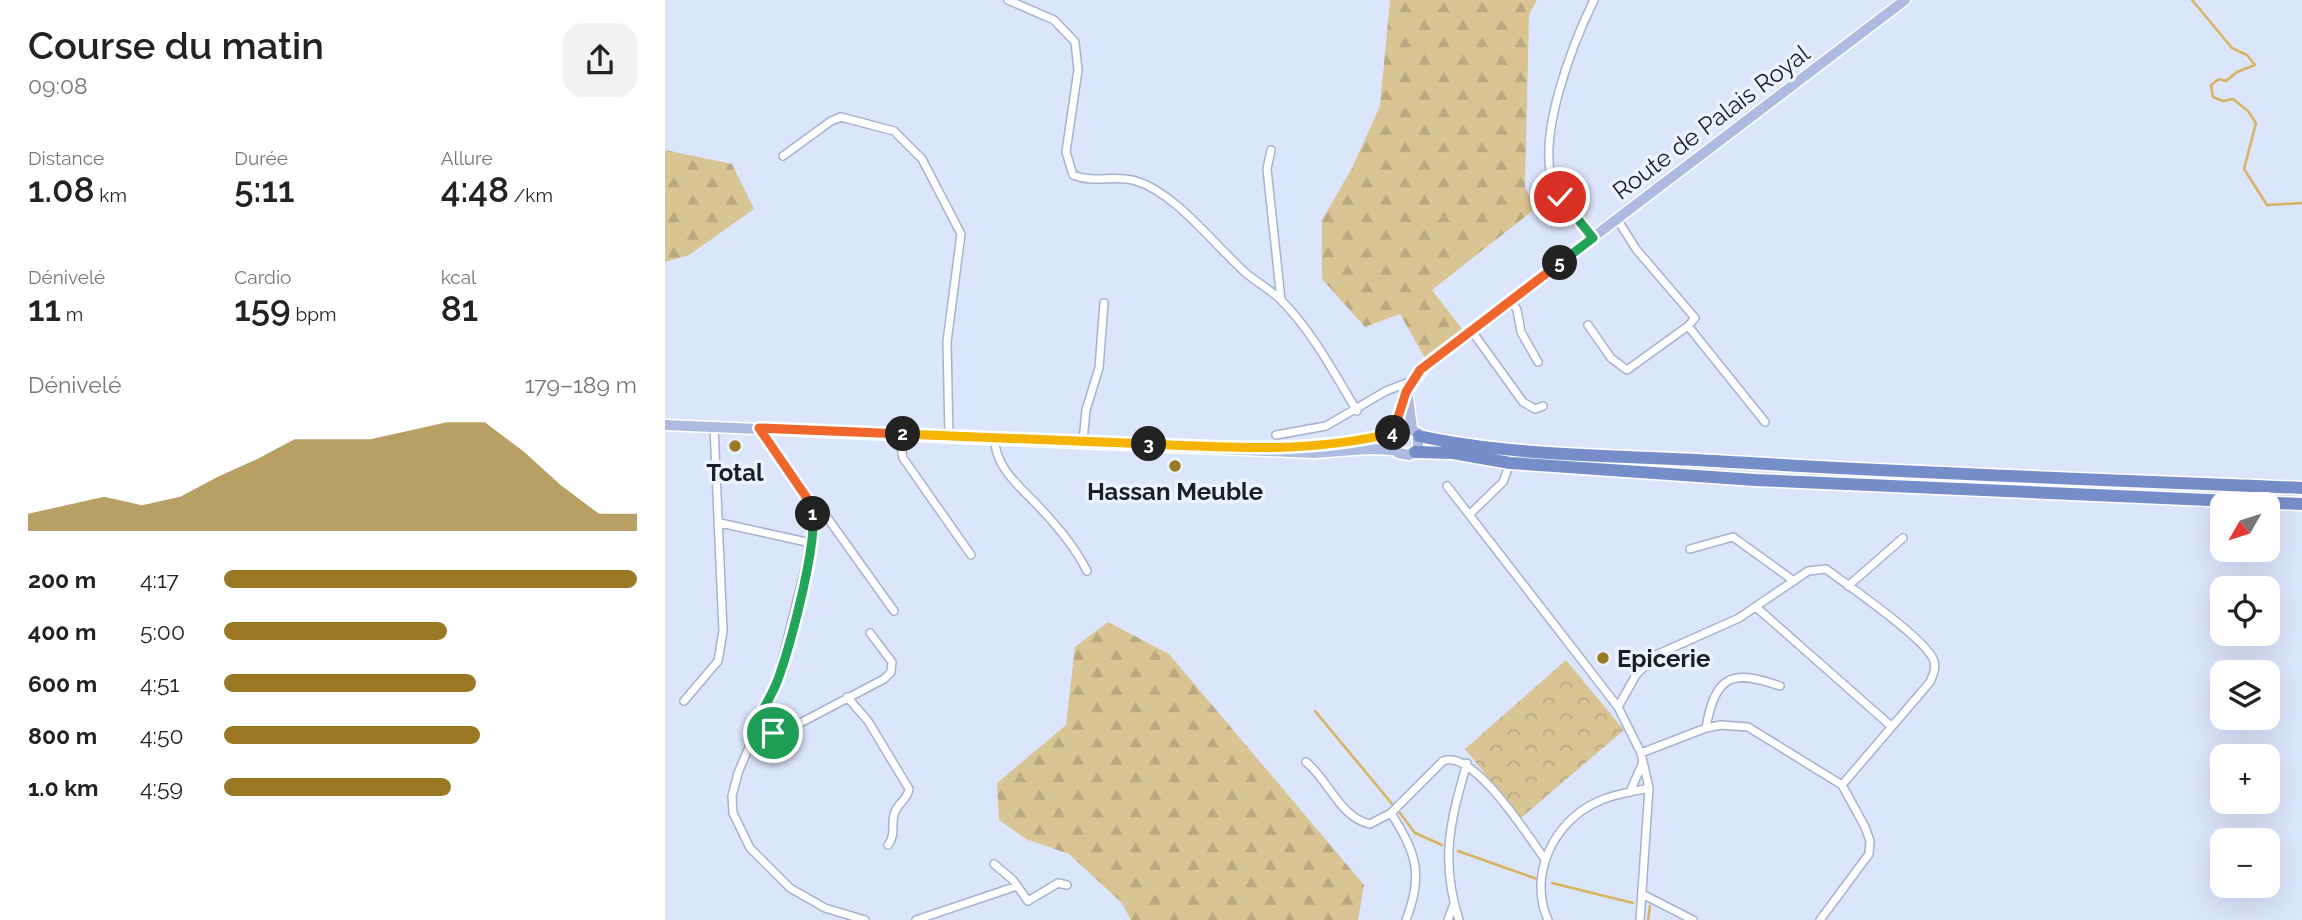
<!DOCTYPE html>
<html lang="fr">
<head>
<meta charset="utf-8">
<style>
  body { margin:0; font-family:Raleway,sans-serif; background:#f2f2f2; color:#222; height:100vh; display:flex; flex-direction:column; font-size:26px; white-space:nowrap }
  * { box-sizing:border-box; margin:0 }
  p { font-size:23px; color:#767676 }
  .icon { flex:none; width:38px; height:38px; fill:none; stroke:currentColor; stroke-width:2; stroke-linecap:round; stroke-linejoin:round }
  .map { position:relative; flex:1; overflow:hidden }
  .drawer { display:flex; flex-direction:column; background:#fff; width:665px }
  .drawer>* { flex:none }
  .needle { width:46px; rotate:231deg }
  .fabs { position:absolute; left:1545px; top:492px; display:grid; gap:14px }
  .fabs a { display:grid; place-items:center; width:70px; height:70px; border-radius:14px; background:#fff; box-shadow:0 7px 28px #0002; font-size:35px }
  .pin { position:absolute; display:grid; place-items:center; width:60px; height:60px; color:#fff; margin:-30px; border:4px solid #fff; border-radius:50%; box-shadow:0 2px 7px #0007 }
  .km { position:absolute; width:35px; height:35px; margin:-18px; border-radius:50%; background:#222; color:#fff; font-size:19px; line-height:35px; text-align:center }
  .round { display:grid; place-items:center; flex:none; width:74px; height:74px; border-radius:21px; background:#f2f2f2 }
  .headline { display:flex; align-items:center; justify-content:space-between; height:119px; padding:0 28px }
  h1 { font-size:38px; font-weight:600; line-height:52px }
  .metrics { display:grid; grid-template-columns:repeat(3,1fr); gap:10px; height:119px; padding:7px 28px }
  .metrics div { display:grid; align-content:center }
  .metrics b { font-size:35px; font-weight:600 }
  .metrics small { font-size:19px; font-weight:400 }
  .metrics p { font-size:19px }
  .chart { height:196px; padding:14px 28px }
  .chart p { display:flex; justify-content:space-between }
  .chart svg { width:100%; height:126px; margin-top:7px; fill:#9b7924; opacity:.7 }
  ul { padding:0 28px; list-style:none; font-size:23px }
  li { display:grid; grid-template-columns:112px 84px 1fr; align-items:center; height:52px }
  li i { height:18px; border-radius:9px; background:#9b7924 }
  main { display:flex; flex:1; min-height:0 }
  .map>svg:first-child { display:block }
  .forest { fill:url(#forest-firs) }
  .park { fill:url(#park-crowns) }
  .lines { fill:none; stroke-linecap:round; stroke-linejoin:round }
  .stream { stroke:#d8b360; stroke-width:2.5 }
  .street-casing { stroke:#a6b2cd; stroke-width:10 }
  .primary-casing { stroke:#fff; stroke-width:13 }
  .highway-casing { stroke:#fff; stroke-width:15 }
  .street { stroke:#fff; stroke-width:7 }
  .primary { stroke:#acbbdf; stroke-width:10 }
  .highway { stroke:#758eca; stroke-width:12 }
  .split-1-casing { stroke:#fff; stroke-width:14 }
  .split-2-casing { stroke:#fff; stroke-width:14 }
  .split-3-casing { stroke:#fff; stroke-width:14 }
  .split-4-casing { stroke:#fff; stroke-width:14 }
  .split-5-casing { stroke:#fff; stroke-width:14 }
  .split-6-casing { stroke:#fff; stroke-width:14 }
  .split-1 { stroke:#22a559; stroke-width:9 }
  .split-2 { stroke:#f0652b; stroke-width:9 }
  .split-3 { stroke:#f5b400; stroke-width:9 }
  .split-4 { stroke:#f5b400; stroke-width:9 }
  .split-5 { stroke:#f0652b; stroke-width:9 }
  .split-6 { stroke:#22a559; stroke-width:9 }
  .poi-dot { fill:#9b7924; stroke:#edf3fe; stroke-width:2.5 }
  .labels { text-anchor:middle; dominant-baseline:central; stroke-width:7; stroke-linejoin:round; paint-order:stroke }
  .street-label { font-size:24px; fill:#191e28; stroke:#edf3fe }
  .poi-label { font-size:24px; font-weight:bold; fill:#191e28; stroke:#edf3fe }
</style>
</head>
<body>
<main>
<section class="drawer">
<div class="headline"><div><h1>Course du matin</h1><p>09:08</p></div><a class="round"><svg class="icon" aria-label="share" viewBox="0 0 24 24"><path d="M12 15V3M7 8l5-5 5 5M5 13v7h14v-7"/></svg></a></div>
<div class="metrics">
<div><p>Distance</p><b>1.08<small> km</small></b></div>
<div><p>Durée</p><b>5:11</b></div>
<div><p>Allure</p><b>4:48<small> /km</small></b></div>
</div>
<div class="metrics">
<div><p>Dénivelé</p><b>11<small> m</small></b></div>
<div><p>Cardio</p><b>159<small> bpm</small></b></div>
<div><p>kcal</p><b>81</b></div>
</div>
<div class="chart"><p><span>Dénivelé</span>179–189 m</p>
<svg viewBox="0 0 160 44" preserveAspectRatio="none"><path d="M0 44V38L10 35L20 32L30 35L40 32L50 25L60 19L70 12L80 12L90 12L100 9L110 6L120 6L130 16L140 28L150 38L160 38V44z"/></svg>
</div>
<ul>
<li><b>200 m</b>4:17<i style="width:100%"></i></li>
<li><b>400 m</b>5:00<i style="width:54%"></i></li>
<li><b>600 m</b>4:51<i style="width:61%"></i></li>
<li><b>800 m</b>4:50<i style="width:62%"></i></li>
<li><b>1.0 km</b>4:59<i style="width:55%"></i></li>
</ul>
</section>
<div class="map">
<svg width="1637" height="920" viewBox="0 0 1637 920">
  <defs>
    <pattern id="forest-firs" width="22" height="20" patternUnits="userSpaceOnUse" patternTransform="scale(1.75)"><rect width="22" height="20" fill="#dac494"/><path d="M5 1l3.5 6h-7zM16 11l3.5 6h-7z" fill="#baa880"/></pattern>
    <pattern id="park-crowns" width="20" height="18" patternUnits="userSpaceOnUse" patternTransform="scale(1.75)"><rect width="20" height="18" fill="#dac494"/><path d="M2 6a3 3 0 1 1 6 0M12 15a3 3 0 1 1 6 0" fill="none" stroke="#baa880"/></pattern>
  </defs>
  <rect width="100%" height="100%" fill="#dbe5fc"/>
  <path class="forest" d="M725 0H872L864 15 860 187 871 208 767 290 797 329 760 358 735 314 700 327 657 279V220L687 168 715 106Z
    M0 150 67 164 89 209 24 255 0 262Z
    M443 622 504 654 699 885 693 920H466L456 902 404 854 361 839 334 820 332 783 401 725 410 647Z"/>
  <path class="park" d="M901 660 959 730 856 818 800 749Z"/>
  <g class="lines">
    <path class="stream" d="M1527 0 1567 48 1582 55 1590 65 1572 72 1561 81 1554 79 1546 85 1548 97 1558 101 1568 99 1583 111 1591 123 1579 169 1602 205 1637 203
      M650 711 728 805
      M735 813 750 833 777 845
      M793 851 872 879
      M887 883 968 903
      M983 920 985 906"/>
    <defs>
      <path id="street" d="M343 0 389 20 410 42 413 70 401 152 408 175C430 184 448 174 471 181 511 193 550 246 582 274 593 283 606 290 616 300 647 331 669 373 692 411
        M606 150 602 169 616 300
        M118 156 166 121 176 117 229 131 257 159 296 234 282 342 284 436
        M928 238C915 222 897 205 889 186 870 139 908 43 929 0
        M846 300 852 310 856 332 873 362
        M923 325 946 358 962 370 1023 326 1030 318 971 249 952 219
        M1023 326 1100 422
        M806 330 858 402 870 409 878 406
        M95 429 144 501 148 537 112 681 73 773 67 796 68 813 85 848 125 888 160 908 200 920
        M234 434 238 458 306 555
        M611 435 661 426 721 391 747 381
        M329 437C331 470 355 486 376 509 392 526 411 549 422 571
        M418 441 421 410 434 368 439 303
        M782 486 953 707 976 753 984 788 975 920
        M144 501 159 513 229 611
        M805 514 838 482 845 463
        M55 523 146 543
        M1025 549 1068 537 1129 581
        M1183 586 1238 538
        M1091 607 1226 726
        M182 697 203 721 244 789C242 801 231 804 229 815 226 826 231 835 223 845
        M19 701 53 661 58 631 49 426
        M953 707 971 675 991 655 1074 618 1143 571 1161 569C1182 585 1263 640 1269 661 1271 669 1268 675 1265 682L1177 785
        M1041 728C1050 675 1067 669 1115 686
        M89 731 103 734 120 731 219 679 226 672 227 662 205 633
        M976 753 1041 728 1056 725 1083 727 1177 785 1200 827 1205 841 1204 854 1155 920
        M641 762C663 779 675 818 705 824L726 813 778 761C808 748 863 836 879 858
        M965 792 978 762
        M726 813C751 853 759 874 741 920
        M329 864 348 880 363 901 393 883 402 885
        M979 895 1028 920
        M251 920 352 886
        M783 920 789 904
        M794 920C775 860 785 822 802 763
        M883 920C863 876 888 822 932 802 948 794 967 792 984 788"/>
      <path id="primary" d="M743 398 747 428
        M0 425 649 453 702 449 730 450
        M731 431 741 392 764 362 1240 0
        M629 447 702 440 729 433 740 427 753 433V449L744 455 733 453 727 445 729 433"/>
      <path id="highway" d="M754 436C850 457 952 455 1050 461 1245 473 1441 480 1637 488
        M750 452 788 453 845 463 1090 480 1637 504"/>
    </defs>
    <use href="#street" class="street-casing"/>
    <use href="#primary" class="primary-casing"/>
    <use href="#highway" class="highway-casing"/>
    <use href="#street" class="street"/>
    <use href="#primary" class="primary"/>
    <use href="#highway" class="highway"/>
  </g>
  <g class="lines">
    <defs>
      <path id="split-1" d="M108 733 89 731C94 714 105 699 112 682 125 647 151 550 148 514"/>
      <path id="split-2" d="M148 514 144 501 94 428 238 434"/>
      <path id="split-3" d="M238 434 484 444"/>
      <path id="split-4" d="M484 444C567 448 646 453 728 433"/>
      <path id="split-5" d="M728 433 741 392 755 370 895 263"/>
      <path id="split-6" d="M895 197 928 238 895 263"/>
    </defs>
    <use href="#split-1" class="split-1-casing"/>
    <use href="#split-2" class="split-2-casing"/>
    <use href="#split-3" class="split-3-casing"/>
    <use href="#split-4" class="split-4-casing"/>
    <use href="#split-5" class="split-5-casing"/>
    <use href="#split-6" class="split-6-casing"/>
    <use href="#split-1" class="split-1"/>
    <use href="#split-2" class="split-2"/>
    <use href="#split-3" class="split-3"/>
    <use href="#split-4" class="split-4"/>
    <use href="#split-5" class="split-5"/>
    <use href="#split-6" class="split-6"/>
  </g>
  <g class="poi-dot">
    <circle cx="70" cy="446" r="7"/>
    <circle cx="510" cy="466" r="7"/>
    <circle cx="938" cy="658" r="7"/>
  </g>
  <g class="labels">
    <g class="street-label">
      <text transform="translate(1046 122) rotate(-37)">Route de Palais Royal</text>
    </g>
    <g class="poi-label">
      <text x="70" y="472">Total</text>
      <text x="510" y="491">Hassan Meuble</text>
      <text x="952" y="658" text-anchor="start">Epicerie</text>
    </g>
  </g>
</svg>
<div class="fabs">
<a><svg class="needle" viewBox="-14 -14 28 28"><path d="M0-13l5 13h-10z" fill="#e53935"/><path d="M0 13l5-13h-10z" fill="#767676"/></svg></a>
<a><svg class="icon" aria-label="locate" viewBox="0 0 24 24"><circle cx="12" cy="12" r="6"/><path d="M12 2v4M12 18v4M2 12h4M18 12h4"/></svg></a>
<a><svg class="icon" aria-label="layers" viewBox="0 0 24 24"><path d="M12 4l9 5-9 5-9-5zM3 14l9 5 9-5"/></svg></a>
<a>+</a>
<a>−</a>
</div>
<div class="pin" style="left:108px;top:733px;background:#1e9e55"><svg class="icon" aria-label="arrive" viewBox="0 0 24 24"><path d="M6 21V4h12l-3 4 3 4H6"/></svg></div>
<div class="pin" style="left:895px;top:197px;background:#d93025"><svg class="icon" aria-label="check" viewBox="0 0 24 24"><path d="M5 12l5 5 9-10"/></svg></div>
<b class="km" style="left:148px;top:514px">1</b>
<b class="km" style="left:238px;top:434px">2</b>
<b class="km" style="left:484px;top:444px">3</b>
<b class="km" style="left:728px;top:433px">4</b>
<b class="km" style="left:895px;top:263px">5</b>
</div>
</main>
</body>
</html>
